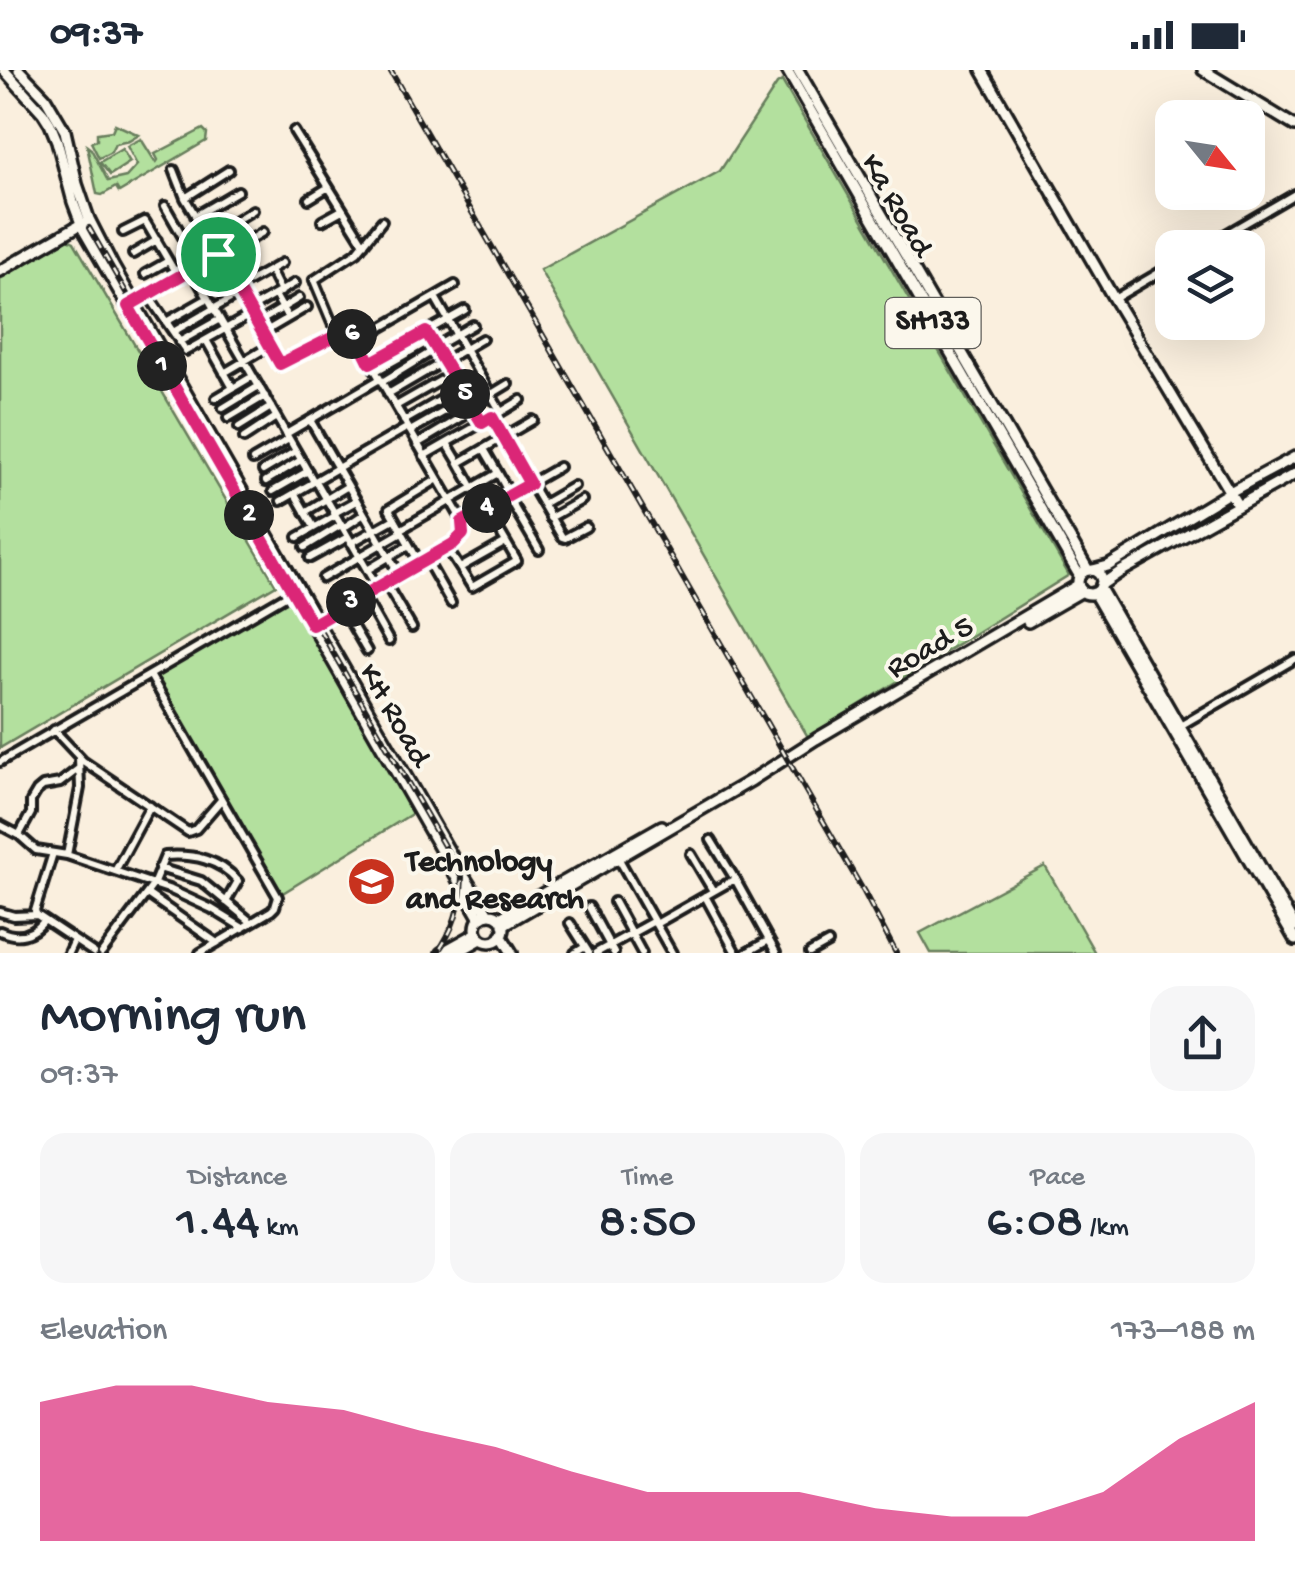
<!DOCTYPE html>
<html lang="en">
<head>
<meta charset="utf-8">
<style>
  body { margin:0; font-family:"Gochi Hand",sans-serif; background:#f6f6f7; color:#1f2937; height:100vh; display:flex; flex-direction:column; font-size:38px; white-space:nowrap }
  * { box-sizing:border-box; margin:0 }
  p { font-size:32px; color:#747a83 }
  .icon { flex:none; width:55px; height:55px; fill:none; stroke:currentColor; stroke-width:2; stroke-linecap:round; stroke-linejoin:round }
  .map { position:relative; height:883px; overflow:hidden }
  .panel { display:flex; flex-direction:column; background:#fff; flex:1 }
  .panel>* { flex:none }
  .needle { width:65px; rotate:120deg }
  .fabs { position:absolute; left:1155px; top:30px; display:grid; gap:20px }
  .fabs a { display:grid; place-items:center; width:110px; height:110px; border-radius:20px; background:#fff; box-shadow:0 10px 40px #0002; font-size:50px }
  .pin { position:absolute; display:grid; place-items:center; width:85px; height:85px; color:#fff; margin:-42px; border:5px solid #fff; border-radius:50%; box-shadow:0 2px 10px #0007 }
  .km { position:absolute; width:50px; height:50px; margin:-25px; border-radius:50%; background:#222; color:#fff; font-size:28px; line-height:50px; text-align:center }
  .round { display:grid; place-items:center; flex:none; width:105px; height:105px; border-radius:30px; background:#f6f6f7 }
  .head { display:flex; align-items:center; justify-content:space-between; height:170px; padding:0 40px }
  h1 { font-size:55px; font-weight:600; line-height:75px }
  .metrics { display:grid; grid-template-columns:repeat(3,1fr); gap:15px; height:170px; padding:10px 40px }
  .metrics div { display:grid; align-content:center; border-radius:25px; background:#f6f6f7; text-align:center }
  .metrics b { font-size:50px; font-weight:600 }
  .metrics small { font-size:28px; font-weight:400 }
  .metrics p { font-size:28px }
  .chart { height:280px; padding:20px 40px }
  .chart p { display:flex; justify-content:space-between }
  .chart svg { width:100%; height:180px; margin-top:10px; fill:#db2777; opacity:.7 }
  .status { display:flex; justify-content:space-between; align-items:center; height:70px; padding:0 50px; background:#fff; direction:ltr }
  .status svg { height:28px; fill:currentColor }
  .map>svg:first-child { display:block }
  .green { fill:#b3e09e; stroke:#687e5d; stroke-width:2.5 }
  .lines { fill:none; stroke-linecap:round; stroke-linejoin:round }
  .street-casing { stroke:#1c1c1c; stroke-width:14 }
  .secondary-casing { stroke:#1c1c1c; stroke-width:16 }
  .primary-casing { stroke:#1c1c1c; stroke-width:16 }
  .street { stroke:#fbf7ec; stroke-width:6 }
  .secondary { stroke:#fbf7ec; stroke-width:9 }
  .primary { stroke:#fbf7ec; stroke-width:9 }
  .rail-casing { stroke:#1c1c1c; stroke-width:6 }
  .rail { stroke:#fbf7ec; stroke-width:2.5; stroke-dasharray:8; stroke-linecap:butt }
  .route-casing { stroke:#fff; stroke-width:20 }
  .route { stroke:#db2777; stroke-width:12 }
  .labels { text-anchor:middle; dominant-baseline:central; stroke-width:8; stroke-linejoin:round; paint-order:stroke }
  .shield { fill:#fbf7ec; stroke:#5f5e5a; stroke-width:2.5 }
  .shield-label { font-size:30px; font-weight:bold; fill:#1c1c1c }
  .street-label { font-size:32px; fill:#1c1c1c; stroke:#fbf7ec }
  .poi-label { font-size:32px; font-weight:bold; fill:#1c1c1c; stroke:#fbf7ec; text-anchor:start }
</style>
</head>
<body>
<div class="status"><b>09:37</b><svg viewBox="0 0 49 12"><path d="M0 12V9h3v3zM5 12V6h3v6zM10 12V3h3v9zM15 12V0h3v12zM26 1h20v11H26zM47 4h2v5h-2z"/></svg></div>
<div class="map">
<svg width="1295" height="883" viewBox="0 0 1295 883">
  <rect width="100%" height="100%" fill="#faefde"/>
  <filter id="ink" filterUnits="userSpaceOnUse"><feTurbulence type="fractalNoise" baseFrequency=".01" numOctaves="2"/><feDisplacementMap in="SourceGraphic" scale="20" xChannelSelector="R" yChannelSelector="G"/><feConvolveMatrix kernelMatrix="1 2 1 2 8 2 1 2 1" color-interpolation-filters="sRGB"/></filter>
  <g filter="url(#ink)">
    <path class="green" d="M782 11 1069 505 808 667 540 200 720 101 777 14Z
      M115 54 139 65 129 71 115 74 111 82 99 88 91 72 97 70V63L112 61Z
      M203 59 207 63 206 71 119 122 116 117 102 125 97 124 87 76 91 79 108 111 126 107 137 95 127 76 141 69 156 93 158 90 155 84Z
      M122 79 130 92 110 105 100 92Z
      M68 169 74 172 276 515 0 678V209Z
      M288 524 413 743 281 824 157 611 154 600Z
      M1045 796 1095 883H931L920 863Z"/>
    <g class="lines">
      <defs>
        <path id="street" d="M294 61 364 174
          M174 100 185 128
          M309 129 327 118
          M165 136 199 195
          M195 146 238 121
          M322 151 342 140
          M123 162 145 151 178 207
          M208 167 253 140
          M1202 178 1295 124
          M133 184 157 170
          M218 184 185 128 229 100
          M220 188 263 162
          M191 199 314 412 281 431
          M270 200 281 222
          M145 204 168 191
          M236 219 282 193
          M148 225 186 281 250 245
          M275 225 288 248
          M1114 229 1172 195
          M132 234 218 184 280 295 341 263 353 265 358 271 463 452V464L447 478 318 552
          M248 240 295 213
          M166 252 208 228
          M256 254 299 228
          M173 262 239 224
          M261 264 307 237
          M337 265 314 210 357 182 382 151
          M206 270 233 318
          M358 271 455 215
          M179 272 220 249
          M435 277 473 255
          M370 293 465 240
          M376 301 431 270
          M224 303 268 277
          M382 312 436 279
          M388 324 482 269
          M466 327 482 353
          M216 328 253 306
          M396 336 452 304
          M472 336 508 314
          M223 338 259 316
          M501 342 521 330
          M492 347 562 467 565 468 586 457
          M228 348 265 326
          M310 350 399 504
          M404 351 461 318
          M239 357 271 337
          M410 361 463 331 466 327 426 262
          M286 364 380 309
          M244 368 276 347
          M447 373 459 393 533 350
          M417 374 474 340
          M484 379 498 403
          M424 386 501 342 435 227
          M253 390 289 369
          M459 393 473 418
          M263 401 296 381
          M266 411 301 390
          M315 411 408 357
          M316 411 377 517
          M273 421 308 401
          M295 424 314 457
          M510 425 559 397
          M508 427 539 480
          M543 434 574 416
          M305 442 348 416
          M334 443 356 431
          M550 448 582 430
          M463 452 486 438 506 472
          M343 458 364 444
          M400 460 498 403 510 425 486 438
          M298 467 335 446
          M351 473 394 449
          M305 477 341 455
          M447 478 472 517 517 491 506 472 460 498
          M310 488 348 467
          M426 489 451 533
          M419 492 389 439 438 409
          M367 500 409 475
          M323 508 402 462
          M385 512 412 558
          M363 525 389 571
          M342 538 367 581
          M150 605 278 827 275 837 271 841 200 883
          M1180 656 1295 589
          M54 660 83 691 188 762 196 759 221 730
          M0 692 294 521
          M0 755 19 765 36 780 67 785 171 820 212 839 243 858
          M19 765 31 743V731L37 721 43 716 60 713 78 699
          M53 783 35 841 37 845 94 883
          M616 784 672 883
          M691 784 713 821
          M67 785 80 718 79 688
          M159 798 201 811 251 852
          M115 801 150 736
          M735 809 776 883
          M147 824 217 873
          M705 826 736 883
          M614 832 642 883
          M589 837 614 883
          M0 842 14 846 37 845
          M570 853 589 883
          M656 854 735 809 711 770
          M0 861C17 869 32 866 44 851
          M68 883 74 870
          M102 883 153 815 165 786C194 784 219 789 238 811L226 832
          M575 883 585 877
          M596 883 654 851
          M746 883 769 870
          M810 883 828 873"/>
        <path id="secondary" d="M4 0 43 43 50 54 57 71 73 132 83 159 312 555 480 849
          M19 0 45 27 65 61 77 114 89 149 113 196 457 795 488 844
          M982 0 1114 229 1238 436
          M1203 0 1295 56
          M0 201 83 153
          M1093 500 1108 496 1230 422 1295 387
          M1101 515 1120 502 1295 404
          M1028 552 1082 521
          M476 858a14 14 0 1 1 28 0a14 14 0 1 1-28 0Z
          M500 848 662 756
          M503 855 752 710 816 669 1078 515
          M501 865 512 883
          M441 883 477 863
          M456 883 481 869"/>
        <path id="primary" d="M787 0 1079 505
          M798 0 1088 500
          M1078 512a12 12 0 1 1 24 0a12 12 0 1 1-24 0Z
          M1100 518 1295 857
          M1094 523 1295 870"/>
      </defs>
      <use href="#street" class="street-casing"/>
      <use href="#secondary" class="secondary-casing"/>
      <use href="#primary" class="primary-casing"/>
      <use href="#street" class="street"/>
      <use href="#secondary" class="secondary"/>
      <use href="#primary" class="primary"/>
      <defs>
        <path id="rail" d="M390 0 864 822 896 883
          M89 158 462 807C461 836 454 860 437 883"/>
      </defs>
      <use href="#rail" class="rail-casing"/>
      <use href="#rail" class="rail"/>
    </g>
  </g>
  <g class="lines" filter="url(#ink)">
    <defs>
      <path id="route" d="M218 184 280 294 341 263C358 262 363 280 370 293L426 262 482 353 492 347 530 414 462 452 463 464 453 474 312 555 128 236Z"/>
    </defs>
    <use href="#route" class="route-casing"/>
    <use href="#route" class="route"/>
  </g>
  <defs>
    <symbol id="university-disc" viewBox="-11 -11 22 22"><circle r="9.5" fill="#c8321e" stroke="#fbf7ec"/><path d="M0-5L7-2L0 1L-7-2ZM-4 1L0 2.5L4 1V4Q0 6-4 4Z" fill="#fff"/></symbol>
  </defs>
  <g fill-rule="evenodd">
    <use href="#university-disc" x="344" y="784" width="55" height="55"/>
  </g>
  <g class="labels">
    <rect class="shield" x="885.5" y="228" width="95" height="50" rx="8"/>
    <g class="shield-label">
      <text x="933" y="253">SH133</text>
    </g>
    <g class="street-label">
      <text transform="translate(895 136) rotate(60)">Ka Road</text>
      <text transform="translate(931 579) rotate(-30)">Road 5</text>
      <text transform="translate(393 646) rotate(60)">KH Road</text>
    </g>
    <g class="poi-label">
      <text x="406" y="794">Technology<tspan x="406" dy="37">and Research</tspan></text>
    </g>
  </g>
</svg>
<div class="fabs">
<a><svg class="needle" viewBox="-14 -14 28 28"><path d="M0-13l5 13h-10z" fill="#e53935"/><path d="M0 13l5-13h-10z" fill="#747a83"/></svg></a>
<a><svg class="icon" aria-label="layers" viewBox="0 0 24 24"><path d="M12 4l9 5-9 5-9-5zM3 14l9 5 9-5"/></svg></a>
</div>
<div class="pin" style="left:218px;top:184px;background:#1e9e55"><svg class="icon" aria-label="arrive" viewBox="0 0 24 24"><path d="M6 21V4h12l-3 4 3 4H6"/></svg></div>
<b class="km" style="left:162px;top:296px">1</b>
<b class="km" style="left:249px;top:445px">2</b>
<b class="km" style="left:351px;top:532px">3</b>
<b class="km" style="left:487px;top:438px">4</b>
<b class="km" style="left:465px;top:324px">5</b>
<b class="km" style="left:352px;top:264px">6</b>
</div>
<section class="panel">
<div class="head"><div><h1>Morning run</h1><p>09:37</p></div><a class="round"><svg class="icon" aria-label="share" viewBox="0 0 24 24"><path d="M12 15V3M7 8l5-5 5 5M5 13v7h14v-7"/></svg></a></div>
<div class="metrics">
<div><p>Distance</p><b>1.44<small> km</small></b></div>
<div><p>Time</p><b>8:50</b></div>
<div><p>Pace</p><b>6:08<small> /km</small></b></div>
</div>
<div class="chart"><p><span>Elevation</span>173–188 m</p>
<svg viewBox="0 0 160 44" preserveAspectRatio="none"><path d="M0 44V10L10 6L20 6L30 10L40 12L50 17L60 21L70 27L80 32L90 32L100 32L110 36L120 38L130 38L140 32L150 19L160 10V44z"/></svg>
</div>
</section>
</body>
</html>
